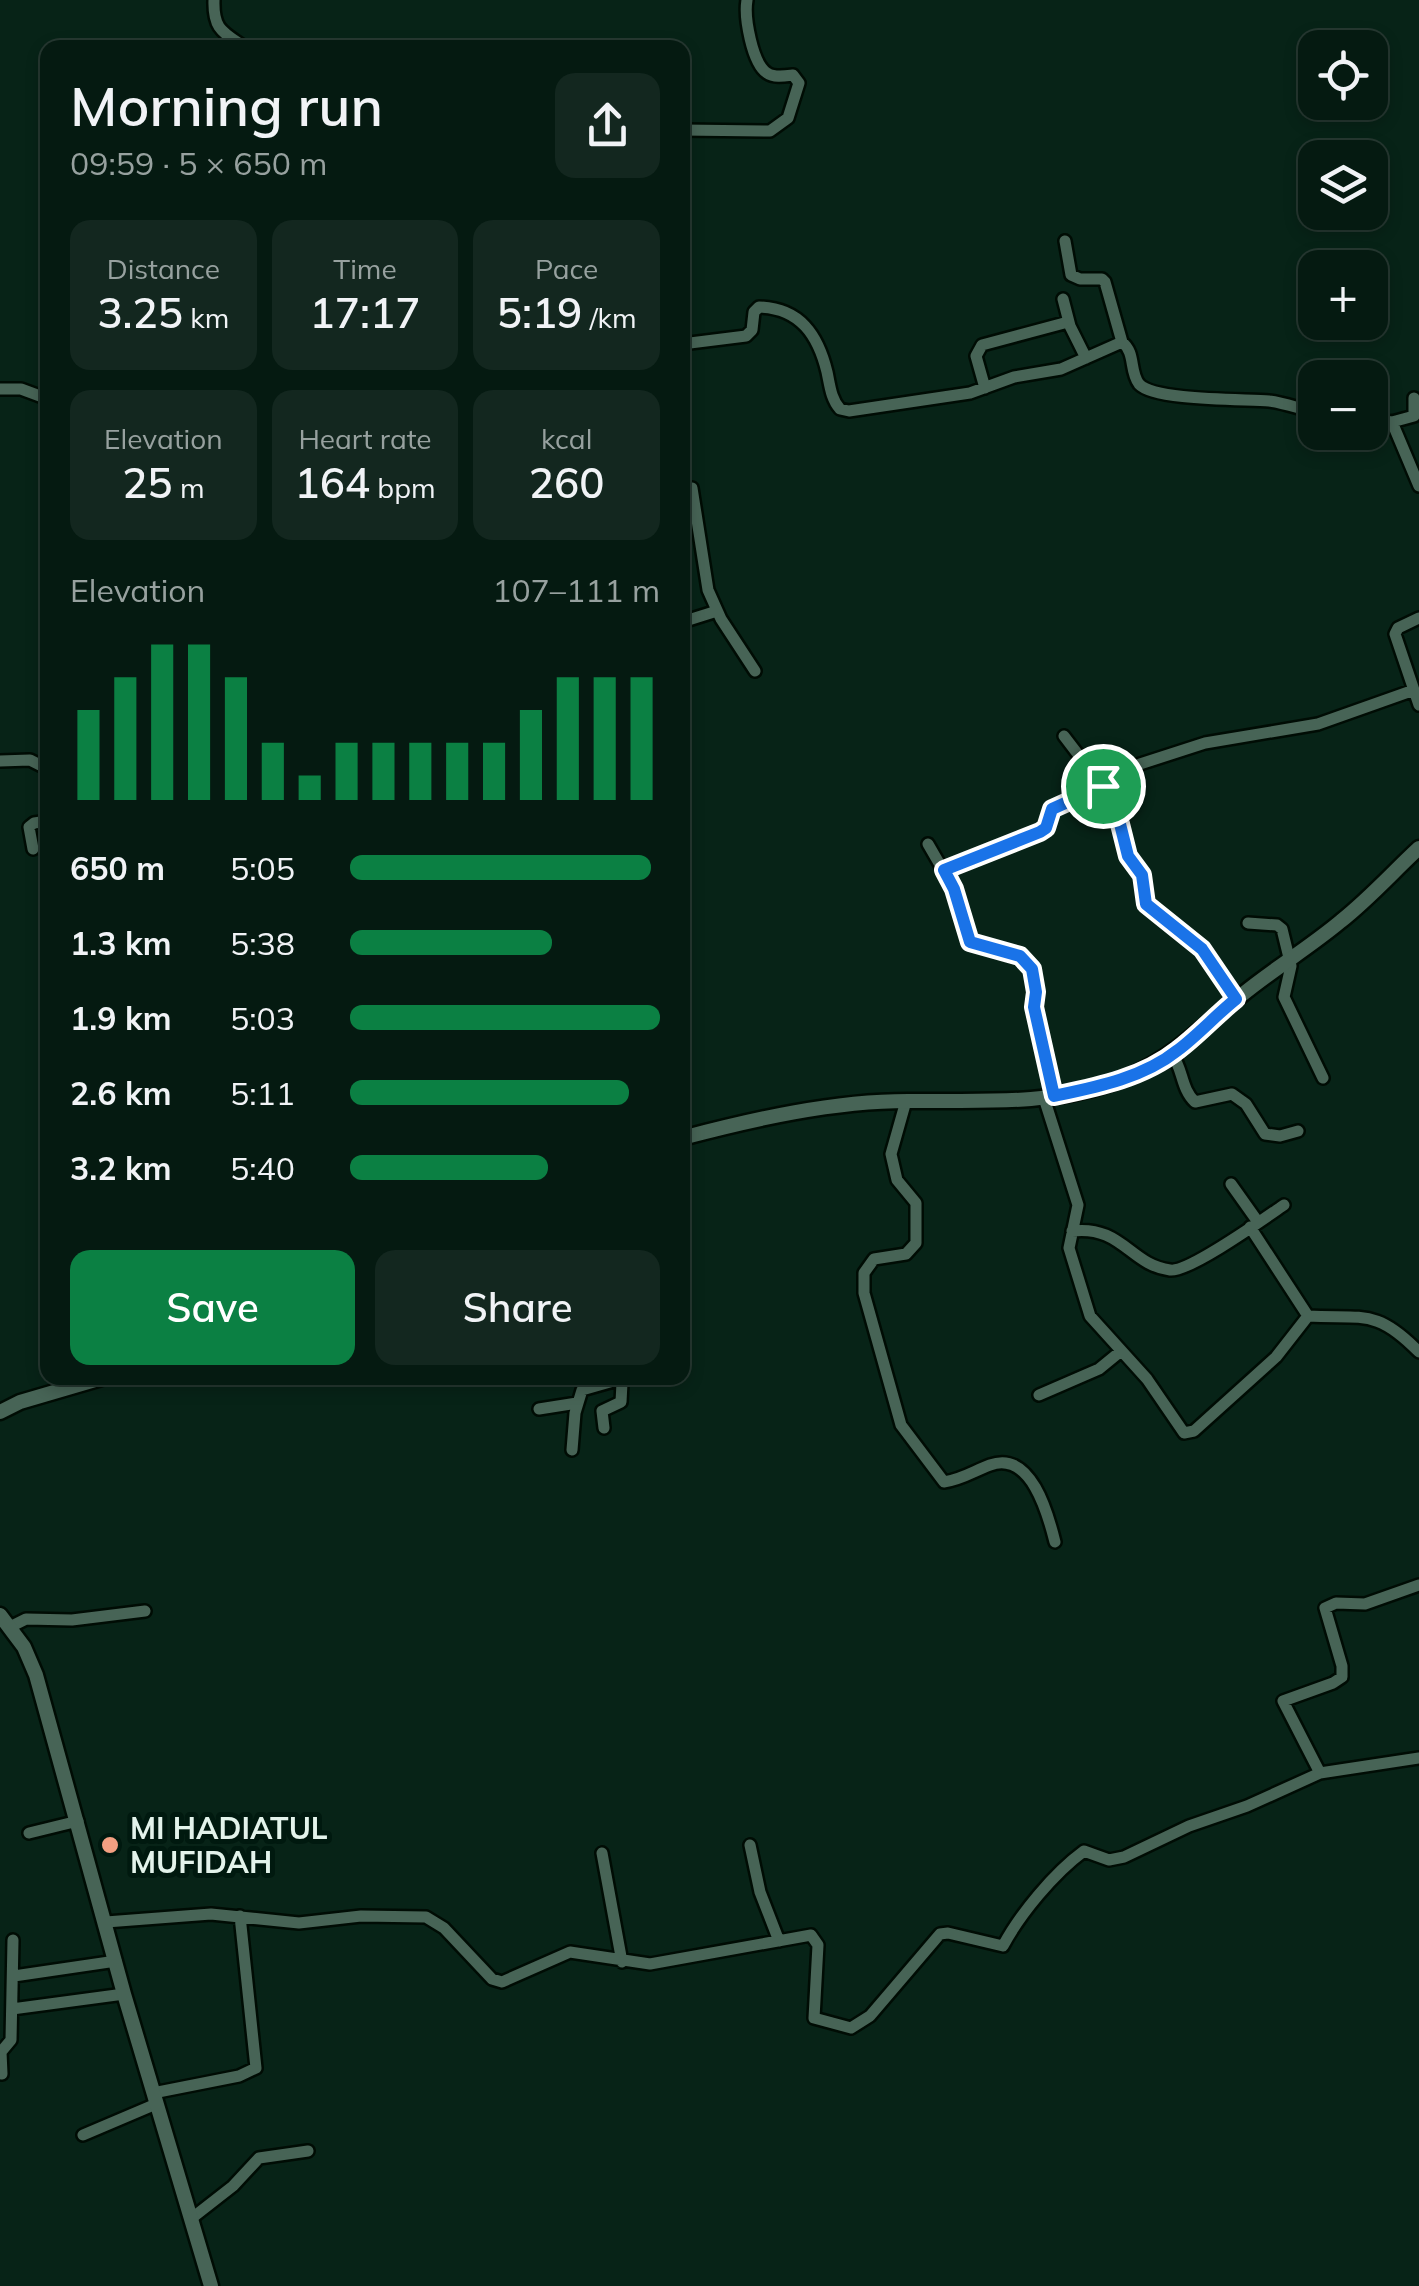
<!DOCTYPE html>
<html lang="en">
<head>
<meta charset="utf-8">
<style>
  body { margin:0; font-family:Mulish,sans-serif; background:#13271f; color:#f1f3f6; height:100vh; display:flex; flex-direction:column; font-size:38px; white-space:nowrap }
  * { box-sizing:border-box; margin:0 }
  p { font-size:32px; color:#97a19f }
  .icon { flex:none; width:55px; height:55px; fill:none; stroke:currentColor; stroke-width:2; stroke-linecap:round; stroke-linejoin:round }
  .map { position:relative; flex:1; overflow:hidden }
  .side { position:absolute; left:40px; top:40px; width:650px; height:1345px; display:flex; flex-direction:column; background:#051a11; border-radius:20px; box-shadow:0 5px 15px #0003,0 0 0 2px #263831 }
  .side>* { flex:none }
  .fabs { position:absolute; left:1298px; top:30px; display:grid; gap:20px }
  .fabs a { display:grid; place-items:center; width:90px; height:90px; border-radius:20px; background:#051a11; box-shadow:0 5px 15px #0003,0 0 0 2px #263831; font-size:50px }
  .pin { position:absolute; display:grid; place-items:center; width:85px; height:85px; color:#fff; margin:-42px; border:5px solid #fff; border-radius:50%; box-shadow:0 2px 10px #0007 }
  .round { display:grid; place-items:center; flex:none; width:105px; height:105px; border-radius:20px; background:#13271f }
  .head { display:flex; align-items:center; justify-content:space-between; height:170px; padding:0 30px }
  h1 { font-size:55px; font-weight:600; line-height:75px }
  .figures { display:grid; grid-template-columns:repeat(3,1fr); gap:15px; height:170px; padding:10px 30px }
  .figures div { display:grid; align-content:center; border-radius:20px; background:#13271f; text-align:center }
  .figures b { font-size:42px; font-weight:600 }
  .figures small { font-size:28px; font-weight:400 }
  .figures p { font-size:28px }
  .chart { height:280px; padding:20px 30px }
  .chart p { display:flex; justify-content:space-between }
  .chart svg { width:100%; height:180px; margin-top:10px; stroke:#0b8043; stroke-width:6 }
  .primary-button { display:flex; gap:20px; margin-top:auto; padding:20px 30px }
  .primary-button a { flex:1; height:115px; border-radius:20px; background:#0b8043; color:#fff; font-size:40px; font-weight:600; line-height:115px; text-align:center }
  .primary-button a+a { background:#13271f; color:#f1f3f6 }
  ul { padding:0 30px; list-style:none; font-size:32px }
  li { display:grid; grid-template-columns:160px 120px 1fr; align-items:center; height:75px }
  li i { height:25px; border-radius:12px; background:#0b8043 }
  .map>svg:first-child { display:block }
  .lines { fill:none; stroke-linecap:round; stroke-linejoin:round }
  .minor-casing { stroke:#000c04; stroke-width:16 }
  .tertiary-casing { stroke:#000c04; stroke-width:19 }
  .minor { stroke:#476456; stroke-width:11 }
  .tertiary { stroke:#476456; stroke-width:14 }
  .route-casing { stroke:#fff; stroke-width:20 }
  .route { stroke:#1a73e8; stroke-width:12 }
  .poi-dot { fill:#f3a082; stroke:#00190f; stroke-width:4 }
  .labels { text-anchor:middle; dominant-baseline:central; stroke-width:10; stroke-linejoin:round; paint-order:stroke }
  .poi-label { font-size:30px; font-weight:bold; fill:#e3f3eb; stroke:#00190f; text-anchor:start }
</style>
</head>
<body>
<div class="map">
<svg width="1419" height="2286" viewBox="0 0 1419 2286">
  <rect width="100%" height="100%" fill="#072317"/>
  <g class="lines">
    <defs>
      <path id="minor" d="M214 0C213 30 223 32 246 48
        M682 130 770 131 788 118 799 83 793 75C785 76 774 78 767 73 752 63 744 17 747 0
        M1065 241 1071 275 1080 279H1102L1105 282 1122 342
        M1063 299 1070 326 1086 358
        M682 344 746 336 752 330 754 312 759 307C800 308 818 335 827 372 830 386 831 399 840 409L849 411 970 393 1014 377 1061 369 1122 342C1136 353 1129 371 1139 384 1154 401 1245 399 1269 401 1285 403 1300 409 1315 412
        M985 388 976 356 982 345 1068 322
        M0 389H21L48 399
        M1370 419 1392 422 1419 486
        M1392 422 1414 416V398
        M692 488 708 590 721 619 755 671
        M1419 618 1398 628 1395 634 1419 705
        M682 622 717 611
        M1064 736 1103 787 1120 825 1128 857 1141 875 1146 903 1202 949 1237 999
        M0 761 30 760 48 769
        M928 844 954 889 970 942 1020 956 1032 969 1036 992 1033 1007 1054 1096
        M33 849 29 827 34 823 48 821
        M944 870 1040 831 1045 828 1052 809 1096 791 1140 764 1205 743 1318 724 1414 690
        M1248 923 1277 925 1282 929 1291 966 1284 997 1323 1078
        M1172 1054C1183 1069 1181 1089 1195 1102L1232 1094 1246 1104 1265 1134 1280 1136 1298 1131
        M1044 1098 1078 1205 1069 1248 1090 1316 1147 1379 1184 1433 1194 1431 1276 1357 1308 1316C1363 1319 1376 1308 1419 1352
        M906 1101 891 1154 897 1180 916 1203V1243L906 1254 874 1259 864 1273V1293L901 1425 944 1482C961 1480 974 1471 990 1465 1031 1450 1048 1514 1055 1542
        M1231 1184 1258 1222
        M1250 1227 1308 1316
        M1072 1231C1122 1225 1130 1265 1170 1270 1188 1273 1265 1218 1284 1205
        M1039 1395 1099 1369 1121 1351
        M539 1409 577 1403
        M604 1428 602 1411 621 1402 622 1383 627 1378
        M572 1450 575 1413 582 1390 624 1378
        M10 1627 26 1619 72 1620 145 1611
        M1320 1773 1419 1758
        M29 1833 78 1821
        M750 1845 760 1892 779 1941
        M602 1853 622 1962
        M106 1922 211 1914 299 1923 361 1916 426 1917 444 1928 492 1979 502 1982 570 1952 650 1964 811 1935 818 1945 814 2018 851 2028 870 2016 940 1934 948 1933 1003 1946C1020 1914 1054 1873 1084 1851L1109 1860 1124 1857 1189 1826 1247 1806 1320 1773 1283 1701 1333 1683 1342 1677V1666L1325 1608 1336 1603 1365 1604 1419 1585
        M14 1976 116 1961
        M12 2009 124 1994
        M2 2074 1 2052 11 2040 13 1940
        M153 2093 239 2076 256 2068 240 1916
        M83 2135 156 2104
        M192 2218 233 2186 259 2158 308 2151"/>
      <path id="tertiary" d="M682 1138C754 1119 833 1101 908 1101 977 1100 1046 1106 1112 1083 1169 1063 1197 1030 1243 994 1275 968 1310 947 1341 921 1369 899 1393 872 1419 848
        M0 1412 20 1402 102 1378
        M0 1615 24 1647 36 1675 124 1994 211 2286"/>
    </defs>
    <use href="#minor" class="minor-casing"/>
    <use href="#tertiary" class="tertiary-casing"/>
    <use href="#minor" class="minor"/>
    <use href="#tertiary" class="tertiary"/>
  </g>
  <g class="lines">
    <defs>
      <path id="route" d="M1103 786 1120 824 1128 856 1142 875 1146 904 1202 949 1236 999C1216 1015 1198 1035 1178 1050 1143 1078 1097 1087 1054 1096L1034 1007 1036 992 1032 969 1020 956 970 942 954 889 944 870 1040 832 1046 828 1052 809Z"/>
    </defs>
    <use href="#route" class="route-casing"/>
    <use href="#route" class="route"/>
  </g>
  <circle class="poi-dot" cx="110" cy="1845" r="10"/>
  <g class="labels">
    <g class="poi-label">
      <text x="130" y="1828">MI HADIATUL<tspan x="130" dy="34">MUFIDAH</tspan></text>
    </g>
  </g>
</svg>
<div class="fabs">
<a><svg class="icon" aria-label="locate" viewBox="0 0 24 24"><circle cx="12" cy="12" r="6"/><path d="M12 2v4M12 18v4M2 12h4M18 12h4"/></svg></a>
<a><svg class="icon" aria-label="layers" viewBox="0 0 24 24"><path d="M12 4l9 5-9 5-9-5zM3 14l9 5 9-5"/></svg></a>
<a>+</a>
<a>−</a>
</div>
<div class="pin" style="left:1103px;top:786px;background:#1e9e55"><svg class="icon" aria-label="arrive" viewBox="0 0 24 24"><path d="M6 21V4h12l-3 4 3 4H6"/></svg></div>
<section class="side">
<div class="head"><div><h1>Morning run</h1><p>09:59 · 5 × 650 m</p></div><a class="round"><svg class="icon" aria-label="share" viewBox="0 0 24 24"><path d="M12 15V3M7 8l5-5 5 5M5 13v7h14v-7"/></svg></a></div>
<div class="figures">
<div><p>Distance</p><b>3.25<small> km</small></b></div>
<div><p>Time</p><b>17:17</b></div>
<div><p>Pace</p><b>5:19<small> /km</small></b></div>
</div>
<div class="figures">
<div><p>Elevation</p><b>25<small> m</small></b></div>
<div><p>Heart rate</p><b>164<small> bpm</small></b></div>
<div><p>kcal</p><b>260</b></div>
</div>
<div class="chart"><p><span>Elevation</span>107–111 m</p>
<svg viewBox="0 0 160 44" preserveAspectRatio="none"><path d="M5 44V22M15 44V14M25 44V6M35 44V6M45 44V14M55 44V30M65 44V38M75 44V30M85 44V30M95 44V30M105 44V30M115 44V30M125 44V22M135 44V14M145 44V14M155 44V14"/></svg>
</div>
<ul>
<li><b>650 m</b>5:05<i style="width:97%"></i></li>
<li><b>1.3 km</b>5:38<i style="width:65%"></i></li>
<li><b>1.9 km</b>5:03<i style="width:100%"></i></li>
<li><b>2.6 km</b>5:11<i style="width:90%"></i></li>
<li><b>3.2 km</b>5:40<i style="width:64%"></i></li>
</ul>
<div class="primary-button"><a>Save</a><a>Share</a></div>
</section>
</div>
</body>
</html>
